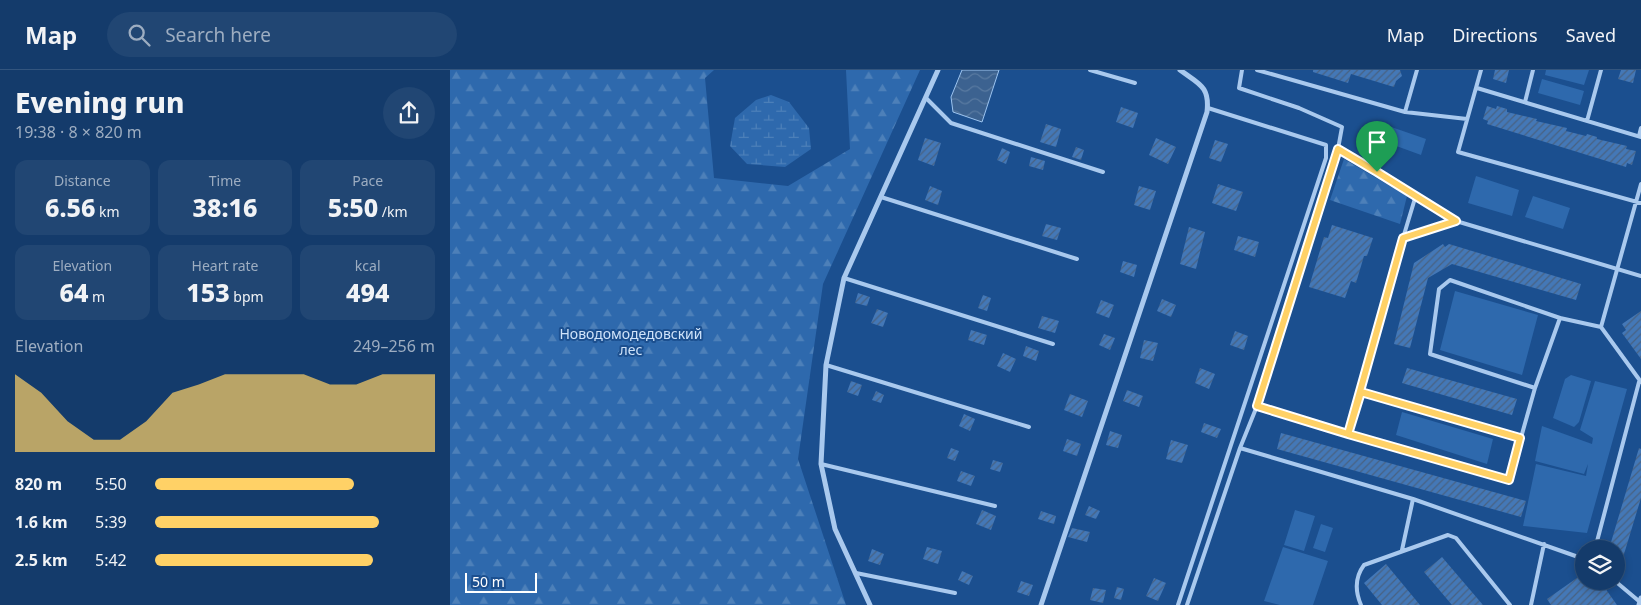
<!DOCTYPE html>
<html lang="en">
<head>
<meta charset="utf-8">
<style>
  body { margin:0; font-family:"Noto Sans",sans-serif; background:#214673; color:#f1f3f6; height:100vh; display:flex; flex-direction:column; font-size:19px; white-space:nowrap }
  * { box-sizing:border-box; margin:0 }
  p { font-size:16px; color:#9dadc1 }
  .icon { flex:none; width:28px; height:28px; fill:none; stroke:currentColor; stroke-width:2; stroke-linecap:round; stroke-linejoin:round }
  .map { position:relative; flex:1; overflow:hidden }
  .details { display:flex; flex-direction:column; background:#143b6b; width:450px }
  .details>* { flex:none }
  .controls { position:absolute; left:1125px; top:470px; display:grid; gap:10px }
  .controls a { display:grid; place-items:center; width:50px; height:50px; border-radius:50%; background:#143b6b; box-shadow:0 2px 8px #0003,0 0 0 1px #33557e; font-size:25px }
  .scale { position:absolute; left:15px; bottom:12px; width:72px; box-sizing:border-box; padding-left:5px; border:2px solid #fff; border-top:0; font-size:14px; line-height:18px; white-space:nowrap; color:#fff; -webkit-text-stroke:4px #1b4f8f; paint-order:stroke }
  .pin { position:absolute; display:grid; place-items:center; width:42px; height:42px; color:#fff; margin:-51px -21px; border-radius:50% 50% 50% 0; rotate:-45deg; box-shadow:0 0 5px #0007 }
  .pin .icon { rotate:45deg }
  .round { display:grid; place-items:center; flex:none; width:52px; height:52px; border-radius:26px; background:#214673 }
  .summary { display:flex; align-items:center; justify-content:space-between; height:85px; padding:0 15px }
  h1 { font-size:28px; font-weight:800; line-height:38px }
  .figures { display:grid; grid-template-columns:repeat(3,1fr); gap:8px; height:85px; padding:5px 15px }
  .figures div { display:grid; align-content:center; border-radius:12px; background:#214673; text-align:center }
  .figures b { font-size:25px; font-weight:800 }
  .figures small { font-size:14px; font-weight:400 }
  .figures p { font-size:14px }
  .chart { height:140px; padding:10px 15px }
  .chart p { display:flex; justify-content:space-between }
  .chart svg { width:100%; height:90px; margin-top:5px; fill:#ffd166; opacity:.7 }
  ul { padding:0 15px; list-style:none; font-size:16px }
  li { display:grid; grid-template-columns:80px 60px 1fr; align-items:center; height:38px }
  li i { height:12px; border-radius:6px; background:#ffd166 }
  header { display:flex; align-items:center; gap:30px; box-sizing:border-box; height:70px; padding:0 25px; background:#143b6b; border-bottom:1px solid #33557e }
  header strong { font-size:24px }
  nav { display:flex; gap:28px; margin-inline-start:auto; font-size:18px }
  .search { width:350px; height:45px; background:#214673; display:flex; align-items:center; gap:12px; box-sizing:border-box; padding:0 18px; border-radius:28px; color:#9dadc1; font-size:19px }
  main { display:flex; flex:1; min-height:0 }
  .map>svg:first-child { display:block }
  .green { fill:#2e69ad }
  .forest { fill:url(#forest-firs) }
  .wetland { fill:url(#wetland-marsh) }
  .water { fill:url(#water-waves); stroke:#9cc4f0 }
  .building { fill:url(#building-hatch) }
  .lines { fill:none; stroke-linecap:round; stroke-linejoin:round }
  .service { stroke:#a9c9ee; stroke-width:4 }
  .minor { stroke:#a9c9ee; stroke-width:5 }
  .route-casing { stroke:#fff; stroke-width:10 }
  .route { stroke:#ffd166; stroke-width:6 }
  .labels { text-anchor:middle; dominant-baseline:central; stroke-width:4; stroke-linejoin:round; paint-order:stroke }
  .park-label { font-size:14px; fill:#cfe3fa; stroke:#1b4f8f }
</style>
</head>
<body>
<header>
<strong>Map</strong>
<div class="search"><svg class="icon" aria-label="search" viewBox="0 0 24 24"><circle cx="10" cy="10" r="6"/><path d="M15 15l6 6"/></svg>Search here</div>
<nav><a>Map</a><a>Directions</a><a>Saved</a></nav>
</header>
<main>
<section class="details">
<div class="summary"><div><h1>Evening run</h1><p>19:38 · 8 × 820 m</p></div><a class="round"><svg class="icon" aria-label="share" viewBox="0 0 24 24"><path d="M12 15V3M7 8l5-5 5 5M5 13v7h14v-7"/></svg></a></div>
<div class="figures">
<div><p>Distance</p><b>6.56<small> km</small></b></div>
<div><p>Time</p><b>38:16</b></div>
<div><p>Pace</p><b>5:50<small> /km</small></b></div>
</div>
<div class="figures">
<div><p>Elevation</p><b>64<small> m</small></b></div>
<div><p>Heart rate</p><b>153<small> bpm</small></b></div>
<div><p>kcal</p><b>494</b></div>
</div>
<div class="chart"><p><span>Elevation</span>249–256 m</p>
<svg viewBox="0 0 160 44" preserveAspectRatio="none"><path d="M0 44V6L10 15L20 29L30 38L40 38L50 29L60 15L70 11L80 6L90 6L100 6L110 6L120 11L130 11L140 6L150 6L160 6V44z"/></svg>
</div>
<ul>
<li><b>820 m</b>5:50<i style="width:71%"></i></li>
<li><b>1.6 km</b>5:39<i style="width:80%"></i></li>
<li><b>2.5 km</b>5:42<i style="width:78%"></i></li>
</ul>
</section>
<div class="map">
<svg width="1191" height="535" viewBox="0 0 1191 535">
  <defs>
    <pattern id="forest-firs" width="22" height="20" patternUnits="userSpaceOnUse" patternTransform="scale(1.25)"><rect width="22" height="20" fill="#2e69ad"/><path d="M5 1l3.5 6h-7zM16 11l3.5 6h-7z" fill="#4d80b9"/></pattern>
    <pattern id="wetland-marsh" width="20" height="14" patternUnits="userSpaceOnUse" patternTransform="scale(1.25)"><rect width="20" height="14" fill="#2e69ad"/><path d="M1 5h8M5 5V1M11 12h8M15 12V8" fill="none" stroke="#4d80b9"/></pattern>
    <pattern id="water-waves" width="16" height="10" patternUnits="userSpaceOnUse" patternTransform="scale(1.25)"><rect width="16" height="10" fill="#3c6290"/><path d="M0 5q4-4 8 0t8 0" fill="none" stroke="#597aa1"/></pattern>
    <pattern id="building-hatch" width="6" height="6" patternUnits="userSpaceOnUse" patternTransform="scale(1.25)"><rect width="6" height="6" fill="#4478b7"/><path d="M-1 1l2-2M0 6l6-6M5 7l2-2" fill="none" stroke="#486282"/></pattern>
  </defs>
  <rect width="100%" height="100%" fill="#1b4f8f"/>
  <path class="green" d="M1096 0H1139L1134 15 1095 5Z
    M1092 9 1134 21 1130 35 1088 23Z
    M924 51 976 69 971 85 919 66Z
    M1026 106 1069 120 1062 146 1018 133Z
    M1083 126 1120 138 1113 159 1075 147Z
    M1005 221 1088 245 1072 305 990 280Z
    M1121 305 1141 311 1129 352 1124 357 1103 348 1115 309Z
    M1145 311 1177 319 1137 463 1073 456 1086 394 1136 406 1138 394 1134 404 1085 391 1092 356 1142 374 1143 368 1130 360Z
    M952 342 1043 369 1037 394 946 365Z
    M845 440 865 446 854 481 834 475Z
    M871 454 883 458 875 482 863 478Z
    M833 477 878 491 863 535H830L814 531Z"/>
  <path class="forest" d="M0 0H264L255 8 264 108 338 116 400 79 396 0H470L373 214 348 389 396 535H0Z
    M894 89 957 126 950 154 880 130Z"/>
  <path class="wetland" d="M321 25 339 32 359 58 361 79 335 97 297 94 280 76 285 48 306 30Z"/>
  <path class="water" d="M512 0H549L532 52 503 42 501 27Z"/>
  <path class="building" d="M863 0H950L952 6 946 11 944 17 901 4 898 13 863 2Z
    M1045 0H1059L1056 13 1043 9Z
    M1171 0H1186L1183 13 1168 9Z
    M1037 36 1046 39 1047 36 1057 39V42L1087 49 1086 51 1117 58 1116 61 1136 66 1137 64 1147 67V69L1177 76 1176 79 1186 81 1182 95 1177 93 1176 97 1037 54 1038 51 1033 49Z
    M671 37 688 43 683 58 666 52Z
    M596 54 611 59 606 77 590 72Z
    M475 68 491 73 484 96 468 90Z
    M706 68 726 77 718 94 699 85Z
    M765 70 778 74 771 92 759 88Z
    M626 77 634 80 631 90 622 87Z
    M552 78 560 82 556 94 547 90Z
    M581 87 595 91 593 100 579 96Z
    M768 114 793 122 786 141 762 133Z
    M480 116 492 121 488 135 475 130Z
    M689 116 706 121 700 140 684 135Z
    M596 154 611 158 607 170 592 166Z
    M882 155 923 168 917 186H914L906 213 901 211 895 228 859 217 874 167 878 168Z
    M739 157 755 162 746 199 730 194Z
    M788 166 809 172 805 187 784 180Z
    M993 174 995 177 999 174 1131 214 1126 230 1002 194 978 208 960 278 944 274 964 193Z
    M673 191 687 195 684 207 670 202Z
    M408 223 420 227 417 236 405 233Z
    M533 225 541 228 537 241 528 238Z
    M712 229 726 235 721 247 707 241Z
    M651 230 664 235 659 248 646 243Z
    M427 239 438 243 433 257 421 253Z
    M1191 241V289L1172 263 1176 260 1172 254Z
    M592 246 609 251 605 263 588 258Z
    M521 260 537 265 534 275 518 270Z
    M785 261 798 266 794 280 780 275Z
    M654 264 665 268 660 280 649 275Z
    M694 270 708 273 703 291 690 288Z
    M576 276 589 281 586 291 573 286Z
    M553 283 566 289 560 302 547 296Z
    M750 298 765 304 759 319 745 313Z
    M957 298 1067 329 1062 345 952 313Z
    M401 311 412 315 408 326 397 322Z
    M677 320 693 326 689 337 673 331Z
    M426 321 434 325 431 333 422 330Z
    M620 324 638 331 632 347 614 340Z
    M514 344 525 349 520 361 509 356Z
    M754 353 771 359 767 368 751 362Z
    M660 361 672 365 668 378 656 375Z
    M831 363 1076 431 1071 447 827 379Z
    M617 369 631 374 627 386 613 381Z
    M721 370 738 375 732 393 716 389Z
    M501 378 509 381 505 391 497 388Z
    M1189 378 1191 379V428L1168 504 1166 503V479H1159Z
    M543 390 553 393 550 402 540 399Z
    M511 401 525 406 521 416 507 411Z
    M639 436 650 441 646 449 635 445Z
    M532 440 546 446 541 460 526 454Z
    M591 441 606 446 604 454 588 449Z
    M622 458 640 462 637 472 618 467Z
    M477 477 492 481 488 494 473 489Z
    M422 479 434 484 430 495 418 491Z
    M992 487 1033 535H1002L974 502Z
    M936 494 970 535H932L914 513Z
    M512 501 523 506 519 515 508 510Z
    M1134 503V511H1150L1167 535H1101L1097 529Z
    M704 508 716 513 708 531 696 526Z
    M571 511 583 515 579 526 567 522Z
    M667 517 674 519 671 530 664 528Z
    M643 518 656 520 653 533 640 530Z"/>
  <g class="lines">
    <path class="service" d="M640 0 685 13
      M807 0 955 42
      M967 0 955 42 1017 49
      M1031 0 1008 82 1191 133
      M1027 18 1191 67
      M476 28 501 53 653 102
      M1075 32 1083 0
      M1137 51 1151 0
      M1189 66 1191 58
      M888 79 1006 151 1191 206
      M431 127 627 189
      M953 168 966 125
      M394 208 603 274
      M1151 257 1191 114
      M376 295 579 357
      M1085 318 980 284 989 219 1000 210 1110 248 1151 257 1191 312
      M911 322 1070 368
      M807 336 1059 410 1085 318 1110 248
      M898 364 953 168 1006 151
      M790 378 963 429 1134 489
      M371 394 545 436
      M1145 479 1189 312
      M952 480 963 429
      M406 503 505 523
      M1165 511 1190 532
      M728 535 876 88V75L758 38
      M737 535 790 378 807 336 888 79 892 57 849 38 789 18 792 0
      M911 535C905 521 905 507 914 495L998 465 1006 468 1060 535
      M1081 535 1094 474"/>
    <path class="minor" d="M420 535 385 459 371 394 376 295 394 208 488 0
      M591 535 757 42C760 16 749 14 730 0
      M1189 535 1191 528"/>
  </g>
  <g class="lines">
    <defs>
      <path id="route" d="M927 102 888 79 807 336 898 364 911 322 1070 368 1059 410 898 364 953 168 1006 151 927 102"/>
    </defs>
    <use href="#route" class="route-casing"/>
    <use href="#route" class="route"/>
  </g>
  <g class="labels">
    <g class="park-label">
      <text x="181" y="263">Новодомодедовский<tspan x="181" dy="16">лес</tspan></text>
    </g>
  </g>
</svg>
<div class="controls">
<a><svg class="icon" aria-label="layers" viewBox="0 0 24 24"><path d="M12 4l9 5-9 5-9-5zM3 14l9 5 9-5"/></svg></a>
</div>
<div class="scale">50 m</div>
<div class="pin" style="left:927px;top:102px;background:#1e9e55"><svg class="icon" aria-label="arrive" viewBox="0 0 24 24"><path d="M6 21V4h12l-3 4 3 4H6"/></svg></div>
</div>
</main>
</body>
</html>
